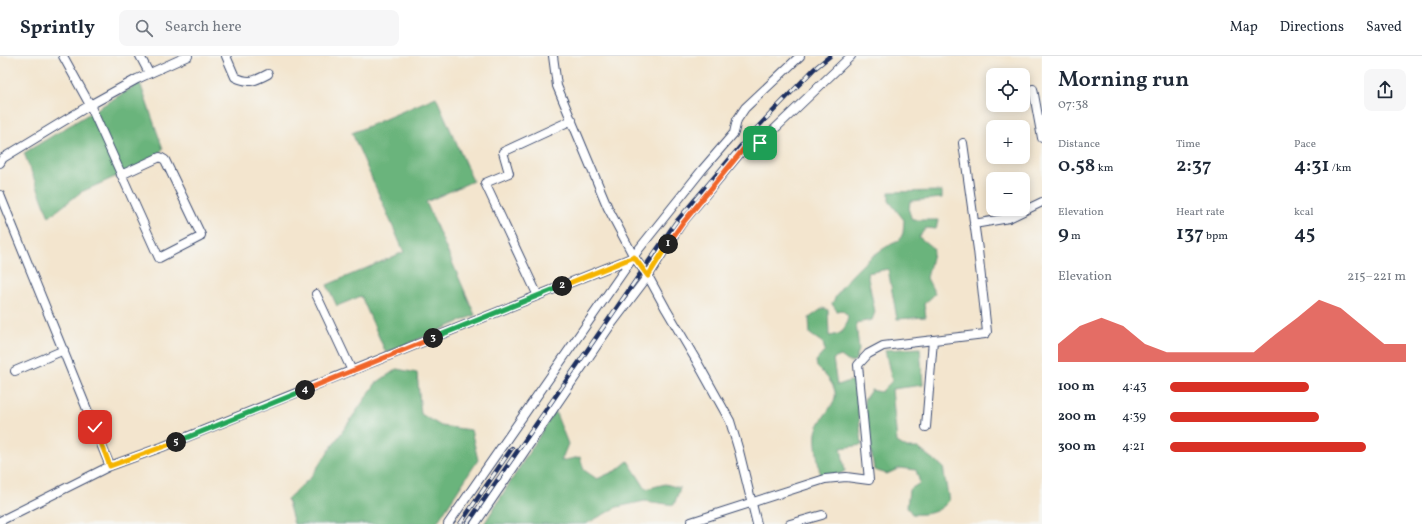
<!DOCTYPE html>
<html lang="en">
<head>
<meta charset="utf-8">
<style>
  body { margin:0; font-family:Vollkorn,serif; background:#f6f6f7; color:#1f2937; height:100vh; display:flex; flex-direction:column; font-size:15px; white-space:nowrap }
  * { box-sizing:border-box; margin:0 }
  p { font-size:13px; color:#747a83 }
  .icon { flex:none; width:22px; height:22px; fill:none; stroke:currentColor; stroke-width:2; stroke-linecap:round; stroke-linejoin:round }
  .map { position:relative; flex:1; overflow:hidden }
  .sheet { display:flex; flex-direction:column; background:#fff; width:380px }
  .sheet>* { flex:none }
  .buttons { position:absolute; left:986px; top:12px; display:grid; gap:8px }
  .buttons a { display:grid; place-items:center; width:44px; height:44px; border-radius:8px; background:#fff; box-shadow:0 2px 10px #0003; font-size:20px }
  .pin { position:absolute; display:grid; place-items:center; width:34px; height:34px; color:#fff; margin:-17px; border-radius:8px; box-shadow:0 2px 6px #0006 }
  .km { position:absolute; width:20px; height:20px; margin:-10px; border-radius:50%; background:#222; color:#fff; font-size:11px; line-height:20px; text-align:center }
  .round { display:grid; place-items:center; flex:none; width:42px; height:42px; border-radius:8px; background:#f6f6f7 }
  .head { display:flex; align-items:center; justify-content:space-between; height:68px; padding:0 16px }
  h1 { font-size:22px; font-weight:600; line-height:30px }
  .stats { display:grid; grid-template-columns:repeat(3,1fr); gap:6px; height:68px; padding:4px 16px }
  .stats div { display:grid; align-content:center }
  .stats b { font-size:20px; font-weight:600 }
  .stats small { font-size:11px; font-weight:400 }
  .stats p { font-size:11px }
  .chart { height:112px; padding:8px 16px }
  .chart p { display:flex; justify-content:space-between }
  .chart svg { width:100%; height:72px; margin-top:4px; fill:#d93025; opacity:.7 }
  ul { padding:0 16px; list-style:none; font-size:13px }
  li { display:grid; grid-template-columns:64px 48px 1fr; align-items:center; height:30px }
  li i { height:10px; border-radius:5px; background:#d93025 }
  header { display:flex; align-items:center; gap:24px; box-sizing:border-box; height:56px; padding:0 20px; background:#fff; border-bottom:1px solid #e0e1e3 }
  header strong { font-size:19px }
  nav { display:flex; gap:22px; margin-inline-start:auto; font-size:14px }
  .search { width:280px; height:36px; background:#f6f6f7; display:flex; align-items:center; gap:10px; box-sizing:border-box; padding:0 14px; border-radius:8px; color:#747a83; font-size:15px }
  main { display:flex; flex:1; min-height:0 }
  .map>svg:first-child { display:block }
  .forest { fill:#6bb47b; stroke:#43726c }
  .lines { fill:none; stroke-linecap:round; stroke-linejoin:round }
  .minor-casing { stroke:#3b4a6f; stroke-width:10 }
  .minor { stroke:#fff; stroke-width:8 }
  .rail-casing { stroke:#1b2f5e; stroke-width:4.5 }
  .rail { stroke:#f6f6f2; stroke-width:3; stroke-dasharray:9; stroke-linecap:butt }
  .split-1-casing { stroke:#fff; stroke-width:8 }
  .split-2-casing { stroke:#fff; stroke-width:8 }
  .split-3-casing { stroke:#fff; stroke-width:8 }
  .split-4-casing { stroke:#fff; stroke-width:8 }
  .split-5-casing { stroke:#fff; stroke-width:8 }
  .split-6-casing { stroke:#fff; stroke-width:8 }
  .split-1 { stroke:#f0652b; stroke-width:5 }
  .split-2 { stroke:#f5b400; stroke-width:5 }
  .split-3 { stroke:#22a559; stroke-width:5 }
  .split-4 { stroke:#f0652b; stroke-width:5 }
  .split-5 { stroke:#22a559; stroke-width:5 }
  .split-6 { stroke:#f5b400; stroke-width:5 }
</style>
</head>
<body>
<header>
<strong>Sprintly</strong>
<div class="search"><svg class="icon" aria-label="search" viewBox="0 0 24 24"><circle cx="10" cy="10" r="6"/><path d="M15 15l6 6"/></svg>Search here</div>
<nav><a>Map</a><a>Directions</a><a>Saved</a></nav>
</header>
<main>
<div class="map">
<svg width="1042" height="468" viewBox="0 0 1042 468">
  <rect width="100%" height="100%" fill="#f6f6f2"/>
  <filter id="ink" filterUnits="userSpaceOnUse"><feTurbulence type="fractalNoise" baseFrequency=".025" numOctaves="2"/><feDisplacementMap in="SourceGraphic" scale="8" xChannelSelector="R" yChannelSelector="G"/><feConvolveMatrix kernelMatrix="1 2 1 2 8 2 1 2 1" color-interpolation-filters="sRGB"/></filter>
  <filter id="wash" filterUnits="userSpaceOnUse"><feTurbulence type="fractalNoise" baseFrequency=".012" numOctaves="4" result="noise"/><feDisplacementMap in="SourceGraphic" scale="16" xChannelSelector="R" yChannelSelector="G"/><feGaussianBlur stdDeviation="0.9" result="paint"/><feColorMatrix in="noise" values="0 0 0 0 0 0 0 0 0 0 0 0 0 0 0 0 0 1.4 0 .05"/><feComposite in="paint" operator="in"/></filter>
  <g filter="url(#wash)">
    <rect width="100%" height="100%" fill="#f3e5ce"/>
    <path class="forest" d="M140 27 163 93 151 105 81 136 49 161 24 97Z
      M436 41 473 125 426 146 475 259 386 297 361 240 337 250 327 229 404 196 352 77Z
      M942 135V142L910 145 909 155 912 164H938L936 173 926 172 919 181 934 193 927 222 935 238 924 248 926 261 897 263 888 213 867 217 875 256 872 264 856 267 859 294 855 305 849 306 841 300 833 303 837 329C844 328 848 324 855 325L862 389 841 392 845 415 840 418 820 419C819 409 813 382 817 373 820 364 828 356 833 347 841 333 826 320 817 311L816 305 825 295 823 287 810 278 809 262 823 252 828 254 829 280C844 278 845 274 848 260L842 254 837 255 832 248C842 225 875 193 899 185L903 177 904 164 889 145V136Z
      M920 292 923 329 892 333 897 386 907 392H918L943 411 949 445C938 457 928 459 912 458L907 451 909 434 920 427 916 414 900 412 887 418 874 414 864 344 871 334 881 336 892 325 885 294Z
      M397 313 417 317 421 358 441 370 471 374 478 404 436 468H294L287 443 310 422 376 327Z
      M555 355 568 388 561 405 580 401 584 414 597 423 617 414 628 405 646 433 665 428 680 432 674 449 645 445 617 451 586 468H484Z"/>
  </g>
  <g filter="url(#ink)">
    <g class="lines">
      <defs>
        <path id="minor" d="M63 0 90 49 159 202 200 181 201 179 165 104 160 101 121 119
          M140 0 149 17
          M226 0 235 21C249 28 255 25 268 18
          M553 0 557 30 608 152 634 201 648 220 666 253 696 304 730 365 739 395 757 468
          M1033 33 1042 82
          M0 107 3 102 90 49 137 23 188 0
          M0 139 110 410
          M974 168 1009 162 1042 146
          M316 238 352 315
          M538 240 485 127 509 117 503 96 572 64
          M15 315 64 294
          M926 371 933 284
          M0 465 110 410 162 391 634 201
          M691 466 825 423 846 421 869 424 858 309 868 298 883 290 985 278 987 276 978 194 963 87
          M448 468 639 193 702 114 734 77 737 64 745 52 800 0
          M475 468 610 270 648 220 681 168 745 91 760 87 851 0
          M790 468 822 459"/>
      </defs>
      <use href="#minor" class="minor-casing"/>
      <use href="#minor" class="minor"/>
      <defs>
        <path id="rail" d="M460 468 512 392
          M467 468 676 166 751 78 814 13 830 0"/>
      </defs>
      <use href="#rail" class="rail-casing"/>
      <use href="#rail" class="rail"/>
    </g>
  </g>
  <g class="lines" filter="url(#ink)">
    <defs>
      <path id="split-1" d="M668 188 682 168 745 91 760 87"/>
      <path id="split-2" d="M562 230 634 201 648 220 668 188"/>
      <path id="split-3" d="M433 282 562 230"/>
      <path id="split-4" d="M305 334 433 282"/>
      <path id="split-5" d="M176 386 305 334"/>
      <path id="split-6" d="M95 371 110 410 176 386"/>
    </defs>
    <use href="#split-1" class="split-1-casing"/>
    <use href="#split-2" class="split-2-casing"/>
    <use href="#split-3" class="split-3-casing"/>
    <use href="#split-4" class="split-4-casing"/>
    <use href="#split-5" class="split-5-casing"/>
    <use href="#split-6" class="split-6-casing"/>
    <use href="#split-1" class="split-1"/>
    <use href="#split-2" class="split-2"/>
    <use href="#split-3" class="split-3"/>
    <use href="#split-4" class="split-4"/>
    <use href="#split-5" class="split-5"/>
    <use href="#split-6" class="split-6"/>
  </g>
</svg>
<div class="buttons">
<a><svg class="icon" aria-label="locate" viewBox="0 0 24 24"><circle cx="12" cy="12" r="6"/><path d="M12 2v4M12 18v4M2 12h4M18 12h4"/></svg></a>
<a>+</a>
<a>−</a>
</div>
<div class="pin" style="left:760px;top:87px;background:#1e9e55"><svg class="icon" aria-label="arrive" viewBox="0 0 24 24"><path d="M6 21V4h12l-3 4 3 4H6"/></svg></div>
<div class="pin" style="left:95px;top:371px;background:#d93025"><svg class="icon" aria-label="check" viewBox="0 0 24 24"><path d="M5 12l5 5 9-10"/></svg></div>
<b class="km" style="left:668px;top:188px">1</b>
<b class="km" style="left:562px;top:230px">2</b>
<b class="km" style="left:433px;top:282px">3</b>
<b class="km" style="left:305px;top:334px">4</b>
<b class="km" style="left:176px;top:386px">5</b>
</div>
<section class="sheet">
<div class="head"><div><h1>Morning run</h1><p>07:38</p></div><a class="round"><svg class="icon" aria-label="share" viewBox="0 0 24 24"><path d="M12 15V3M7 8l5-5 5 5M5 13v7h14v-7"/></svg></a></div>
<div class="stats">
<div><p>Distance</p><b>0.58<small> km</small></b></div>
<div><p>Time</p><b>2:37</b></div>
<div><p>Pace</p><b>4:31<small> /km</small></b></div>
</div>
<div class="stats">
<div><p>Elevation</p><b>9<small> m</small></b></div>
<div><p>Heart rate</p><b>137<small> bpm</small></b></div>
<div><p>kcal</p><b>45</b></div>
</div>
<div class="chart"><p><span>Elevation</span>215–221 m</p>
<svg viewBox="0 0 160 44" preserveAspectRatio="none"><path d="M0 44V33L10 22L20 17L30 22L40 33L50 38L60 38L70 38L80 38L90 38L100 27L110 17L120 6L130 11L140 22L150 33L160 33V44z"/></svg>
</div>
<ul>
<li><b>100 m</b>4:43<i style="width:59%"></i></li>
<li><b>200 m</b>4:39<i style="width:63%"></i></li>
<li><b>300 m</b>4:21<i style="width:83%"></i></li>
</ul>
</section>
</main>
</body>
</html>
